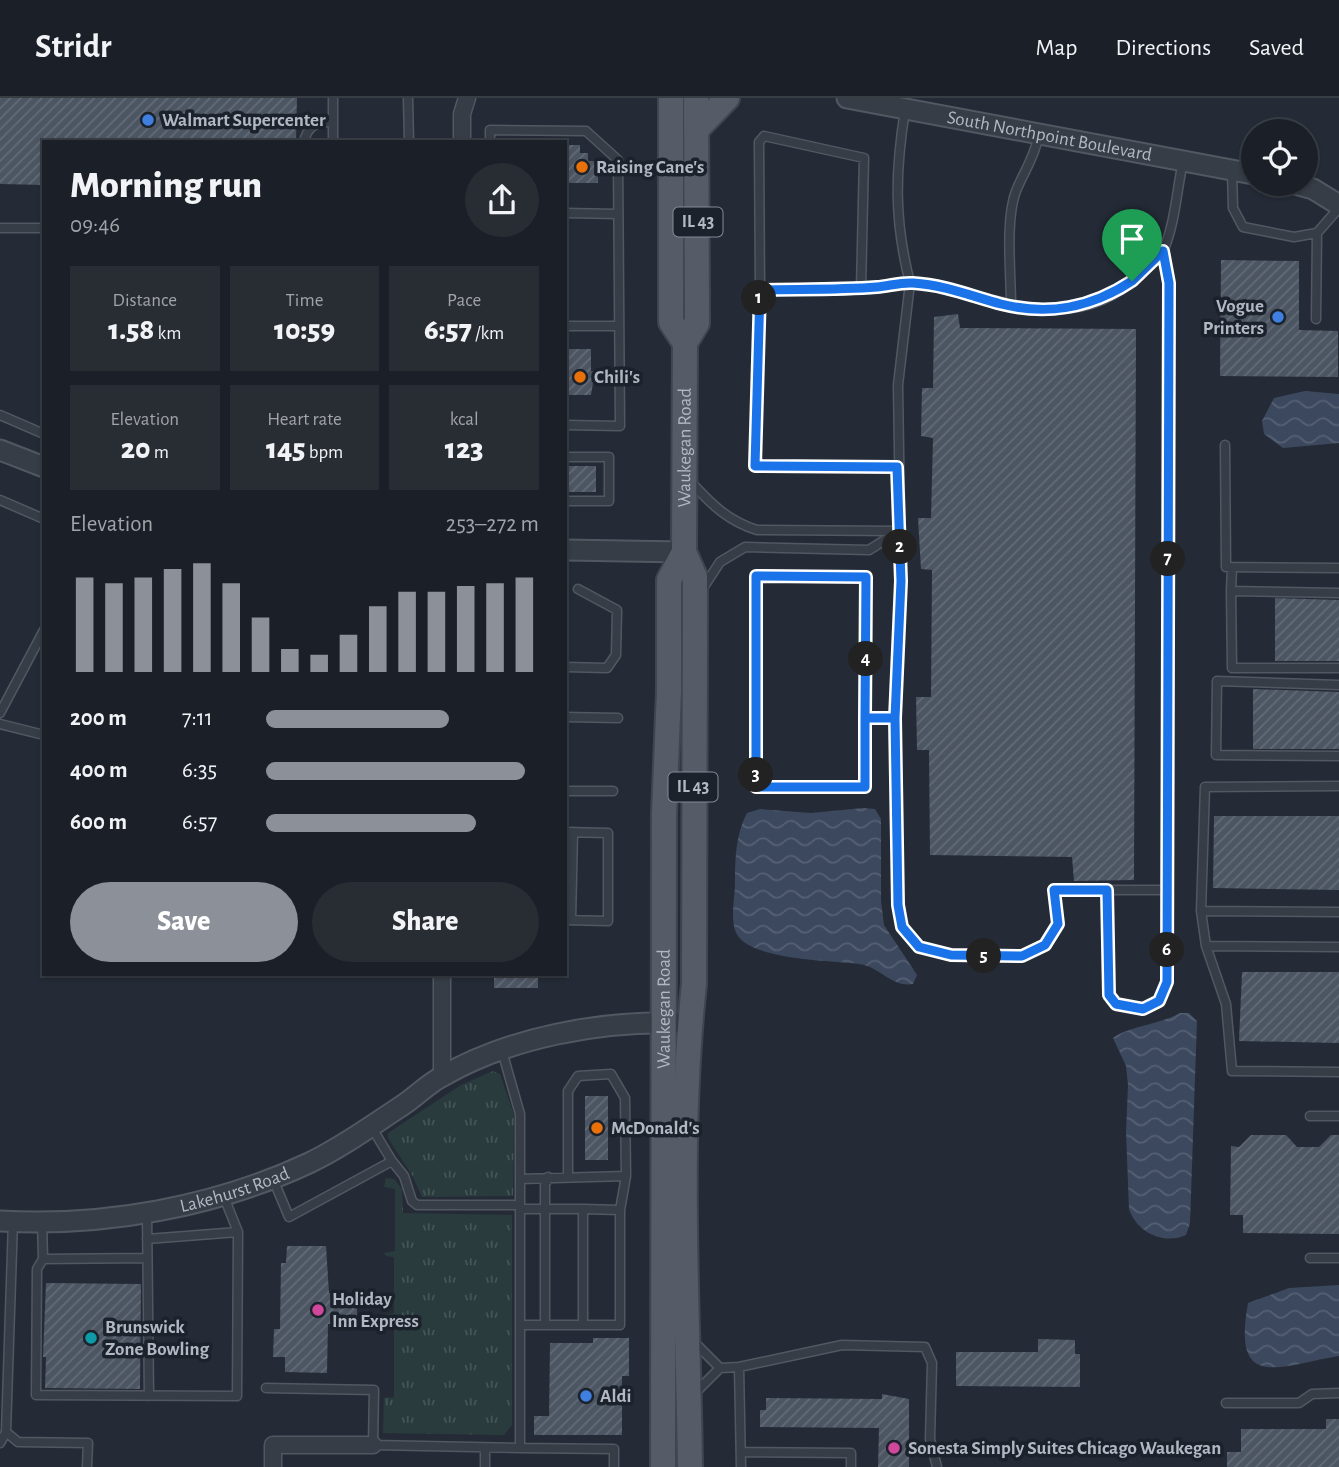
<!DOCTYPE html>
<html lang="en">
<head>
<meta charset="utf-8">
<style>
  body { margin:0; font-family:"Alegreya Sans",sans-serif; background:#282d34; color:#f1f3f6; height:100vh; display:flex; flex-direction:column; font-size:26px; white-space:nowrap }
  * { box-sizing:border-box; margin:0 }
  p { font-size:23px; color:#a0a3a8 }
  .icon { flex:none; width:38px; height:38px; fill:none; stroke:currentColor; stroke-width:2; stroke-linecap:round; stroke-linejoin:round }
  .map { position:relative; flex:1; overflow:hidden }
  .drawer { position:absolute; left:42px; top:42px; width:525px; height:836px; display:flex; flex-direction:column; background:#1b2028; border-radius:0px; box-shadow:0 2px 5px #0004,0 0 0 2px #393e45 }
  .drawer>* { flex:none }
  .tools { position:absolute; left:1241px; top:21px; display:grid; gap:14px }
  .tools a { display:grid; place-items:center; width:77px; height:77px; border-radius:50%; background:#1b2028; box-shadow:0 2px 5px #0004,0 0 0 2px #393e45; font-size:35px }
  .pin { position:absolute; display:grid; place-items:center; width:60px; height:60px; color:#fff; margin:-72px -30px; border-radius:50% 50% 50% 0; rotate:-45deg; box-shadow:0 0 7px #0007 }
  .pin .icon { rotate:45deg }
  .km { position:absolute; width:35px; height:35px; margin:-18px; border-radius:50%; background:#222; color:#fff; font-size:19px; line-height:35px; text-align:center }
  .round { display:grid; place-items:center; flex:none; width:74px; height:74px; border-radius:37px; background:#282d34 }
  .summary { display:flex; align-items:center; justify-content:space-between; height:119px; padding:0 28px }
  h1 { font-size:38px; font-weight:800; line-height:52px }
  .metrics { display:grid; grid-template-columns:repeat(3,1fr); gap:10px; height:119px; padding:7px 28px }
  .metrics div { display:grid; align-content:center; border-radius:0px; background:#282d34; text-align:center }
  .metrics b { font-size:30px; font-weight:800 }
  .metrics small { font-size:19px; font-weight:400 }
  .metrics p { font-size:19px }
  .chart { height:196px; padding:14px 28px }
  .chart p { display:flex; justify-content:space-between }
  .chart svg { width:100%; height:126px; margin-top:7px; stroke:#8c9099; stroke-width:6 }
  .action { display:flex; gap:14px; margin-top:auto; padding:14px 28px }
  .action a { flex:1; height:80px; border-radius:42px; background:#8c9099; color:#fff; font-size:28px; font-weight:800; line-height:80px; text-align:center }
  .action a+a { background:#282d34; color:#f1f3f6 }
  ul { padding:0 28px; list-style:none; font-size:23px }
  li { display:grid; grid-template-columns:112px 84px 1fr; align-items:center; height:52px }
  li i { height:18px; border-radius:9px; background:#8c9099 }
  header { display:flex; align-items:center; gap:42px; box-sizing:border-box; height:98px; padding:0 35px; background:#1b2028; border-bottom:2px solid #393e45 }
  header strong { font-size:33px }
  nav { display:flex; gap:38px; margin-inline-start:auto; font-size:24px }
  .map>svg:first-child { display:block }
  .grass { fill:url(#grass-tufts) }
  .water { fill:url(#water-waves) }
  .building { fill:url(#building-hatch) }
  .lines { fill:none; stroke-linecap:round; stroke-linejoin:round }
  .service-casing { stroke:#525862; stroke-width:11 }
  .minor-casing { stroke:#525862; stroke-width:19 }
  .tertiary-casing { stroke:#525862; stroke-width:23 }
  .primary-casing { stroke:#404650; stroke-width:28 }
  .service { stroke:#373d47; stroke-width:8 }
  .minor { stroke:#373d47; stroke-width:16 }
  .tertiary { stroke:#373d47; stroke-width:19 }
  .primary { stroke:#555c67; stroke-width:24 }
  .route-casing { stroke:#fff; stroke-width:14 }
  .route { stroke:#1a73e8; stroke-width:9 }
  .shop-dot { fill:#3f7fe0; stroke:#1c222c; stroke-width:2.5 }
  .food-dot { fill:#e8710a; stroke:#1c222c; stroke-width:2.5 }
  .hotel-dot { fill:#d1479c; stroke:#1c222c; stroke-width:2.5 }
  .culture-dot { fill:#0f9aa8; stroke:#1c222c; stroke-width:2.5 }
  .labels { text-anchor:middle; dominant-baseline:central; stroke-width:7; stroke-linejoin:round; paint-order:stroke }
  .shield { fill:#1c222c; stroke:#858b96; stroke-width:2 }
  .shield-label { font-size:18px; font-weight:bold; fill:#b2b8c3 }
  .poi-label { font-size:19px; font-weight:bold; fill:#b2b8c3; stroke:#1c222c; text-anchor:start }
  .street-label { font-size:19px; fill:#b2b8c3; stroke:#1c222c }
</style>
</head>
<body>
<header>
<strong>Stridr</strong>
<nav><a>Map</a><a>Directions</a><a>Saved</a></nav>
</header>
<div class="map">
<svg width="1339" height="1369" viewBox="0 0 1339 1369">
  <defs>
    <pattern id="grass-tufts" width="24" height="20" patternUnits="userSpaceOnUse" patternTransform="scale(1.75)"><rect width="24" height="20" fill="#293b3c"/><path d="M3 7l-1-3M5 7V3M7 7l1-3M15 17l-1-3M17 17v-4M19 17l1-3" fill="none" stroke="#465557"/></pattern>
    <pattern id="water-waves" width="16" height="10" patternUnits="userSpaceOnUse" patternTransform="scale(1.75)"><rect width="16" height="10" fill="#3b485e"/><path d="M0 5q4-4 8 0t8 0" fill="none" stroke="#556073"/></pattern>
    <pattern id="building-hatch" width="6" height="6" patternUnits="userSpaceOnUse" patternTransform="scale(1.75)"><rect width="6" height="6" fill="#4c5562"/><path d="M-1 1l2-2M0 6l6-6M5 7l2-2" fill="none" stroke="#636b77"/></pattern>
  </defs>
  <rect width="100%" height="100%" fill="#242b36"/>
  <path class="grass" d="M493 973 500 976 514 1017 513 1098 422 1099 412 1077 388 1040V1035L461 987Z
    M386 1080 394 1081 402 1091 403 1115 512 1117V1327L504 1337 383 1335 384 1300 394 1299V1221L385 1220 384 1217 394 1215V1159L386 1158 384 1155 395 1153V1091L384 1089Z"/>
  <path class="water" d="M1305 293 1339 296V345L1283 350 1264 336 1262 323 1274 300Z
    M863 710 875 711 881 721V803L884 827 917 877 913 886C892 890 879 868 859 866 832 862 744 863 735 832 731 820 734 802 735 789 735 764 735 738 747 715L760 711 811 715Z
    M1180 915H1189L1197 923 1190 1125 1186 1137C1164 1147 1137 1135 1129 1111L1126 1034 1128 987 1126 968 1113 940C1129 928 1158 927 1180 915Z
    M1339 1187V1258C1278 1268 1232 1294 1248 1205L1289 1190Z"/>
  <path class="building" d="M0 0H297L296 44H44V87L0 86Z
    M565 47H580V55H588V63H598V85H565Z
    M1221 162 1299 163V232L1338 233V279L1220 278Z
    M958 216 960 230 1136 231 1134 782 1074 783 1072 759 930 757 929 652H917L916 599H931L932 472 921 471 918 420H931L933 340 921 338 922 290H933L934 219Z
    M565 251H591V273H595L591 297H565Z
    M565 368H596V394H565Z
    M1275 500 1339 502V563H1275Z
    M1253 591 1339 594V651H1253Z
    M1214 718H1339V792L1213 790Z
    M1242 874H1339V945L1239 943Z
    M494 877H538V890H494Z
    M585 998H608V1062H585Z
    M1251 1037H1286L1297 1049H1319L1331 1037H1339V1136L1243 1135V1117H1230L1231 1048 1239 1049Z
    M287 1148H326L329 1195H335V1201H357V1222H334V1226H328L327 1275 285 1274V1259H273L274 1231H280L281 1165H286Z
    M46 1185 141 1186 140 1291 45 1290 46 1259H43Z
    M593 1240H629V1278H622V1337H534V1318H549L550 1245H593Z
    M1038 1241 1075 1242V1256H1080V1289L956 1288V1254H1038Z
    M882 1296 909 1301V1369H878L879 1330 760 1329V1312H766V1300L882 1301Z
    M1326 1321H1339V1369H1227V1354H1241V1331H1326Z"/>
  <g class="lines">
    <defs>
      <path id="service" d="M408 0 409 44
        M905 12C895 75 894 122 910 185 988 192 1069 244 1138 178 1145 170 1159 161 1164 151 1175 125 1177 91 1183 63
        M304 44C307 28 317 23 333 24
        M333 44V0
        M490 44V32L586 33 618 62 620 328 565 327
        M1232 72 1233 110 1243 129 1294 139 1317 135 1339 110
        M565 115 618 116
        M0 130H44
        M760 192 759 44 764 38 864 60 861 190
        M1011 207C1011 175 1005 122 1016 93 1025 71 1033 63 1039 37
        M1316 221 1317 135
        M565 228H619
        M0 317 44 336
        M1225 347 1226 469 1339 470
        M565 359H609V403H565
        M897 369 755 368 760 192 879 189 910 185 898 287 901 483 895 643 898 807 902 829 919 849 951 857 1022 858 1046 847 1058 826 1054 792H1166L1169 185 1163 153
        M691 384C711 406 728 423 757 432L899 433 869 452 745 449 720 464 703 490
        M0 402 44 421
        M756 478 866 479 865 689H756Z
        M1231 493 1232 469
        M1339 495 1231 493 1232 570H1339
        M565 569 607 570 616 557 617 512 578 491
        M1339 587 1217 583 1216 657 1339 658
        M0 615 44 532
        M565 619 618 620
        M865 619H895
        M0 626 44 637
        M1339 688 1205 689 1201 813 1339 814
        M565 693H613
        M565 734 608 735V823L565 822
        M1107 792 1109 897 1116 906 1143 911 1159 903 1167 884 1166 792
        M1201 813 1206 848
        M571 822 573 734
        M1339 849 1206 848 1226 906 1232 973 1339 974
        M502 953 520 1016V1350L614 1351V1369
        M1310 1018H1339
        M392 1063 404 1078 412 1103 417 1107H520
        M568 1077V993L578 978 611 976 625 1000 626 1078 620 1112
        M273 1081 289 1119 392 1063 372 1030
        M520 1081 626 1078
        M583 1111 620 1112V1227H583
        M147 1116 149 1298
        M42 1124 43 1161 37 1171 36 1297 237 1298 238 1134 224 1099
        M147 1141 238 1134
        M1310 1160H1339
        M43 1161 147 1160
        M520 1227H583V1111H520
        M545 1227V1087L548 1079
        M739 1269 741 1369
        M720 1270 739 1269 842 1247 925 1249 932 1265 930 1341 937 1369
        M266 1290 374 1292 373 1347 520 1350
        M693 1297 720 1270 694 1244
        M1226 1305H1299L1312 1296 1339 1295
        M6 1334 18 1344 88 1345 87 1369
        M0 1345 6 1334 13 1123
        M741 1354 851 1355V1369
        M485 1369V1350"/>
      <path id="minor" d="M462 44V16L467 0
        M442 877V978
        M273 1369V1347H373"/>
      <g id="tertiary">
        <path id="s1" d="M847 0 1253 76"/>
        <path d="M1295 86 1313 91 1339 107"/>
        <path d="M0 352 44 369"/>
        <path d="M565 452 684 454"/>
        <path id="s2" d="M0 1123C104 1129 215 1109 309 1065 341 1050 371 1028 400 1009 415 1000 427 986 443 978 511 939 600 923 678 925"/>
      </g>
      <g id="primary">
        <path d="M671 0V224L685 245"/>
        <path d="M697 31 727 0"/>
        <path id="s3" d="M663 1369 664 716 669 593V482L684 454"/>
        <path id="s4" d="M690 1369C688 1209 677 1046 694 886L695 501V479L684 454 685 245 697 225 696 0"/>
      </g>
    </defs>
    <use href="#service" class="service-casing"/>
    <use href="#minor" class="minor-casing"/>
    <use href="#tertiary" class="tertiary-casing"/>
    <use href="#primary" class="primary-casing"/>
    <use href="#service" class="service"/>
    <use href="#minor" class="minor"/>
    <use href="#tertiary" class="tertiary"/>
    <use href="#primary" class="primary"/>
  </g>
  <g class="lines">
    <defs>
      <path id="route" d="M1132 183C1091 210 1049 218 1001 206 971 198 945 187 913 185 901 184 889 188 877 189 838 192 798 191 760 192L755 368 897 369 901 483 895 620H865V689H756V478L866 479 865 620H895L898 807 902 829 919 849 951 857 1022 858 1045 847 1058 826 1054 792H1107L1109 897 1116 906 1143 911 1159 903 1167 884 1169 185 1163 153 1132 183"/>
    </defs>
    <use href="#route" class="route-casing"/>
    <use href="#route" class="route"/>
  </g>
  <g class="shop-dot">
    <circle cx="148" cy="22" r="7"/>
    <circle cx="1278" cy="219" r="7"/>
    <circle cx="586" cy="1298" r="7"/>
  </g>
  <g class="food-dot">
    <circle cx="582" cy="69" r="7"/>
    <circle cx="580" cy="279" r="7"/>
    <circle cx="597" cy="1030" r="7"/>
  </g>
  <g class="hotel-dot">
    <circle cx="318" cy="1212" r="7"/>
    <circle cx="894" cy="1350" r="7"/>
  </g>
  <circle class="culture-dot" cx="91" cy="1240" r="7"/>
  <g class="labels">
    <g class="shield">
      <rect x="673.5" y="109.5" width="49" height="29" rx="5"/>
      <rect x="668.5" y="674.5" width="49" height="29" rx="5"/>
    </g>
    <g class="shield-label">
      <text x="698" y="124">IL 43</text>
      <text x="693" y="689">IL 43</text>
    </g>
    <g class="poi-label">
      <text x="162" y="22">Walmart Supercenter</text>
      <text x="596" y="69">Raising Cane's</text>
      <text x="1264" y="208" text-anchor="end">Vogue<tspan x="1264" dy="22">Printers</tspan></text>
      <text x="594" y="279">Chili's</text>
      <text x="611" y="1030">McDonald's</text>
      <text x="332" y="1201">Holiday<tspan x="332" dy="22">Inn Express</tspan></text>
      <text x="105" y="1229">Brunswick<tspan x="105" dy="22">Zone Bowling</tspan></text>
      <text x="600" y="1298">Aldi</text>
      <text x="908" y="1350">Sonesta Simply Suites Chicago Waukegan</text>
    </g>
    <g class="street-label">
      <text stroke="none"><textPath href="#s1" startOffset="206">South Northpoint Boulevard</textPath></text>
      <text stroke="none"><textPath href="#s4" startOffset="1022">Waukegan Road</textPath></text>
      <text stroke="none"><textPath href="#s3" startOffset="458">Waukegan Road</textPath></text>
      <text stroke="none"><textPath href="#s2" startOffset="238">Lakehurst Road</textPath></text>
    </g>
  </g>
</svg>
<div class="tools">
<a><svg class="icon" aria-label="locate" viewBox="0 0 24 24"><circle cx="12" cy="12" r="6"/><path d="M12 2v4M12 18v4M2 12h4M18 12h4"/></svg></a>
</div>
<div class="pin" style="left:1132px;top:183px;background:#1e9e55"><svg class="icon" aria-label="arrive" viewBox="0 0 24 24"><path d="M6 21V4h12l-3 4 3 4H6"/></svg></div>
<b class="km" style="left:759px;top:200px">1</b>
<b class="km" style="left:900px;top:449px">2</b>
<b class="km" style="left:756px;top:677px">3</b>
<b class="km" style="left:866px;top:561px">4</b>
<b class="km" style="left:984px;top:858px">5</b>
<b class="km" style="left:1167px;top:852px">6</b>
<b class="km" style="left:1168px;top:461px">7</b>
<section class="drawer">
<div class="summary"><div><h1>Morning run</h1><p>09:46</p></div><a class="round"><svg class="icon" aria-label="share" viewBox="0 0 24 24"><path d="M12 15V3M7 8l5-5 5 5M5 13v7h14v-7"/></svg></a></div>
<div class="metrics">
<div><p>Distance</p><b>1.58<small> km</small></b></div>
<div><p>Time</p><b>10:59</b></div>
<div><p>Pace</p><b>6:57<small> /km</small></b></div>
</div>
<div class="metrics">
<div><p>Elevation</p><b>20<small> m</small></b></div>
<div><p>Heart rate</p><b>145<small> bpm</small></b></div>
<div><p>kcal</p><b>123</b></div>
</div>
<div class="chart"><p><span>Elevation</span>253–272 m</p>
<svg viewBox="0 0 160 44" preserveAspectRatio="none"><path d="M5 44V11M15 44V13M25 44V11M35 44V8M45 44V6M55 44V13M65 44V25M75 44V36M85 44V38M95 44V31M105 44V21M115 44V16M125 44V16M135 44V14M145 44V13M155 44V11"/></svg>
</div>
<ul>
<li><b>200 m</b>7:11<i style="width:67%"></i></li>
<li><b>400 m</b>6:35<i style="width:95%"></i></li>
<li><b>600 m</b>6:57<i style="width:77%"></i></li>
</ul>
<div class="action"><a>Save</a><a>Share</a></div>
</section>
</div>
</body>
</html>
